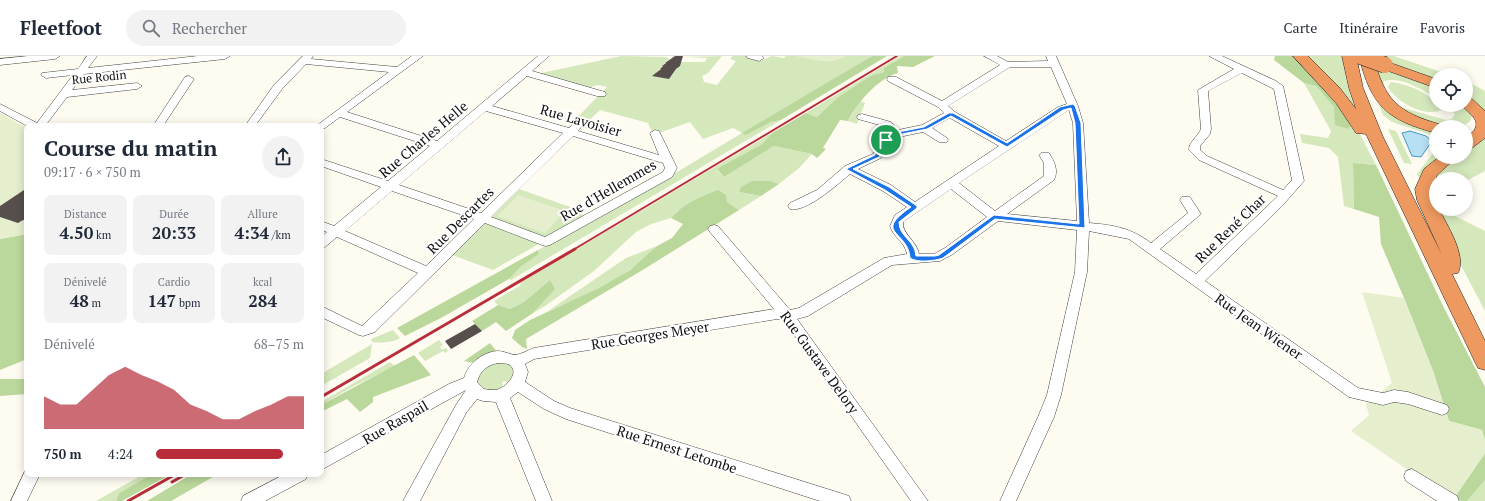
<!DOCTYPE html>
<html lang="fr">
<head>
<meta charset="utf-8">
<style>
  body { margin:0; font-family:"PT Serif",serif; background:#f2f2f3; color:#1f2937; height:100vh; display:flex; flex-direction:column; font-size:15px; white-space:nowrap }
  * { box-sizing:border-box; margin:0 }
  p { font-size:13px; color:#747a83 }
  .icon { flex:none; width:22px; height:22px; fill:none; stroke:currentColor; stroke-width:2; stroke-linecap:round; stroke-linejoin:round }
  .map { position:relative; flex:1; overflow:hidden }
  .panel { position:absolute; left:24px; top:67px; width:300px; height:354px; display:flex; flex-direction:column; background:#fff; border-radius:8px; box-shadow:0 2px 10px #0003 }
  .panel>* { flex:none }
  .tools { position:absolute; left:1429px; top:12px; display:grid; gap:8px }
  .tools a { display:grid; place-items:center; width:44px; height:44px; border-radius:50%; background:#fff; box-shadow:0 2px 10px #0003; font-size:20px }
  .pin { position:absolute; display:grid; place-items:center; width:34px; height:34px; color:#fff; margin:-17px; border:2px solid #fff; border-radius:50%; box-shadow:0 1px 4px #0007 }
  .round { display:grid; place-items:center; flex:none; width:42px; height:42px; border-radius:21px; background:#f2f2f3 }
  .headline { display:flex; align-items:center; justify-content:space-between; height:68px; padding:0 20px }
  h1 { font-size:22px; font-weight:700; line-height:30px }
  .figures { display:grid; grid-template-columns:repeat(3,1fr); gap:6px; height:68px; padding:4px 20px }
  .figures div { display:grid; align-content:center; border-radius:8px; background:#f2f2f3; text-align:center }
  .figures b { font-size:17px; font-weight:700 }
  .figures small { font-size:11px; font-weight:400 }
  .figures p { font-size:11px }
  .chart { height:112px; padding:8px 20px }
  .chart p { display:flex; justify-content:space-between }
  .chart svg { width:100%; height:72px; margin-top:4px; fill:#b92d3b; opacity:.7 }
  ul { padding:0 20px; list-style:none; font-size:13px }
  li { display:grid; grid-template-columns:64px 48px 1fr; align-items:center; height:30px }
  li i { height:10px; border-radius:5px; background:#b92d3b }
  header { display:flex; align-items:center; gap:24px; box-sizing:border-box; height:56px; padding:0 20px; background:#fff; border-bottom:1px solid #e0e1e3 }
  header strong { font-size:19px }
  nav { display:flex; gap:22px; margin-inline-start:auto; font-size:14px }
  .search { width:280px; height:36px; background:#f2f2f3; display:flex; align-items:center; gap:10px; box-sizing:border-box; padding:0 14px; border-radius:22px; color:#747a83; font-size:15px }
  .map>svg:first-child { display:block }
  .green { fill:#d5e8bc }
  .forest { fill:#bad89c }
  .pitch { fill:#e5efcd }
  .water { fill:#b8e0f3; stroke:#4299c7 }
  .building { fill:#574f4b }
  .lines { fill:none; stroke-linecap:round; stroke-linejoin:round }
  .minor-casing { stroke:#424242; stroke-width:1 }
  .highway-casing { stroke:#202020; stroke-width:1 }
  .minor { fill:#fff; fill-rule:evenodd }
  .highway { fill:#ed9960; fill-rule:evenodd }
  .rail-far1 { stroke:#b92d3b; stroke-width:2 }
  .rail { stroke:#b92d3b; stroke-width:3 }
  .highway-bridge-casing { stroke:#202020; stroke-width:17; stroke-linecap:butt }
  .highway-bridge { stroke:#ed9960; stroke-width:16 }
  .route { fill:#1a73e8; stroke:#fff; fill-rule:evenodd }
  .labels { text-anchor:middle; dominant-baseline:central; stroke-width:4; stroke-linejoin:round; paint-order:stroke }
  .far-street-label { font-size:12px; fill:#0f0f0f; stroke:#fff }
  .street-label { font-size:14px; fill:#0f0f0f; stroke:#fff }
</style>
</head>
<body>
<header>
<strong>Fleetfoot</strong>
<div class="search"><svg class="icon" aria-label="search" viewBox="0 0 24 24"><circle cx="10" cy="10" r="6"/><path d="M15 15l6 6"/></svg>Rechercher</div>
<nav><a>Carte</a><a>Itinéraire</a><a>Favoris</a></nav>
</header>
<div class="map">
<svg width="1485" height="445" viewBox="0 0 1485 445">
  <rect width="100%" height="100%" fill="#fefbf1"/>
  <path class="green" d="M621 0 666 1 670 3C663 7 661 13 654 19L669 23 676 13H677L681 6H705L707 2 683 1 722 0 708 17 702 20 704 26 717 29 736 5 730 3 733 0H745L760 5 772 0 784 2 786 0H797L822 5H831L845 0H872L809 38 746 79 771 66 781 64 511 224 509 223C514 212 529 204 539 198L538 194 677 116 742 77 733 72 703 83 690 66 653 79 648 67 600 54 579 74 568 71 607 31 598 29 587 32 537 18Z
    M900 0H904L895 5 884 16 870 20 837 42 817 61 806 57Z
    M1303 0H1342L1347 27 1356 57Z
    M1368 0H1394L1450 19H1436V26L1432 30 1436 32V42C1421 33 1401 20 1384 25L1383 30Z
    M1466 25 1485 35V56L1466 40Z
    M1391 26C1408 28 1422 35 1436 45V49H1442L1446 51C1430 65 1397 47 1388 31Z
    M1304 27 1316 30 1334 51 1352 63 1376 109 1353 107 1354 153 1344 150 1338 101 1329 92 1302 87 1300 78 1328 82 1331 75Z
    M1377 43 1436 74V83L1431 79 1392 66 1383 59Z
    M860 45 865 47 857 68 848 65Z
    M1390 48 1446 64 1452 63 1455 58 1446 49H1465L1472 59 1471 64C1452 85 1409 58 1390 48Z
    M1388 73 1396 75 1412 108 1404 107Z
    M772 77 762 88 717 114 724 121 774 90 812 98 799 112 779 128 771 125 739 136 761 140 739 154 727 146 678 154 671 162 651 168 636 176 594 215 545 250 533 257 543 245 550 224 524 246 510 253 498 249 494 245 521 229 520 227Z
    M1485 79V115L1466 125V123H1436V152C1435 149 1432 144 1431 140 1430 123 1449 101 1466 101V95Z
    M1436 93V101H1444L1422 126 1417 118Z
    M519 133 573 152 586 162 547 182 490 163Z
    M1436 153H1451V158L1485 175V255L1455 198Z
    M484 167 537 185V189L493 214 452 199Z
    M657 190C628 221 587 239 548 255L626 202Z
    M393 274 400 282C392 287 381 287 372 286L371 283Z
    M439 284 443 289 440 291 442 294 446 292 448 295 445 297 443 295 425 305 418 297Z
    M372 288 370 302 321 330V318Z
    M505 305 516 312 510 329 505 325 502 326 504 333C493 336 479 337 476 322L484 310Z
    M390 306 395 310 352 331 321 349V346Z
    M144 418H152L119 437 116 445H96Z
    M1485 424V445H1467Z"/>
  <path class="forest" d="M872 0H887L781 64 771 66 746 79 742 77Z
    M904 0H935L913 11 897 10 898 17C877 23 857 47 848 65L840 64 823 92 826 93 817 102 812 98 774 90 724 121 717 113 762 88 772 77 806 57 817 61 837 42 870 20 884 16V12Z
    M1275 0H1295L1352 63 1349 73 1335 69 1334 51 1316 30 1304 27 1274 4Z
    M1353 107 1376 109 1443 250 1485 331V385L1482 374 1449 365 1433 315 1404 242 1381 188 1379 161 1354 153Z
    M752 125H771L779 128 761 140 739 136 741 131Z
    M718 134 726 139 727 146 739 154 641 215 526 283 527 293 522 291 512 282 515 274 530 264 599 232 630 214 657 190 672 182 683 168 671 162C684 147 700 141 718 134Z
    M27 178V303L0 314V183Z
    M538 194 539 198 521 210 509 223 441 262 405 280 397 272Z
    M550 224 555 233 533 257 506 275 496 266 482 275 472 265 498 249 510 253 524 246Z
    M490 287 497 296 474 307 464 305Z
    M414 299 431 319 373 341V346L360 356 347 343 321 356V349Z
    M27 322V338L0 340V323H23Z
    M1485 397V424L1467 445H1461L1455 441Z
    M152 418H171L122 445H116L119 437Z
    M192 418H218L171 445H147Z"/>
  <path class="pitch" d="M797 0H845C831 10 813 3 797 0Z
    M0 57 27 72V178L0 183Z
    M518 139 565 155 545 177 497 160Z
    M1362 236 1404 242 1433 315 1449 365 1482 374 1485 385V397L1455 441 1408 414 1351 375 1369 359 1366 348 1392 327Z"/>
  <path class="water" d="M1410 75 1426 80 1432 85 1421 101 1412 100 1402 77Z"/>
  <path class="building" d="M675 0H683L680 10 676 13 669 23 652 20 661 13H660L663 10H662L666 7H665Z
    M27 132V165L23 164 18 167 0 161V150Z
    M475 268 482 275 451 293 445 285Z"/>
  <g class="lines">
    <defs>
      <path id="minor" d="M28 0H60L55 3 0 9V3Z
        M87 0H97L88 12 198 0H230L225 3 84 18 72 34 137 27 142 30 137 33 67 41 45 70H27L0 55V48L37 67 73 19 46 22 41 19 42 17 78 13Z
        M303 0H313L311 3 397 11 412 0H423L347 56 437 85 538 0H549L532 15 605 36 606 38 605 40H597L527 20 492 50 569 72 572 69H580L581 71 578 75 659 99 650 77 655 74 659 75 677 112 672 121 550 189 546 190 542 189 485 167 375 276 363 280 359 279 321 261V250L362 270 418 217 337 181 325 191 321 192V181L327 176 321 174V165L334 170 381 131 321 110V103L388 125 430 90 340 61 325 72 321 73V70H316L389 16 306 8 282 33 255 70H245L274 29ZM486 55 563 77 481 157 399 129ZM573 80 663 107 665 112 663 116 545 181 491 161ZM392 135 474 163 426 210 345 175Z
        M746 0H762L764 2 759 5 748 2Z
        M984 0H997L1008 6 1048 5 1046 0H1056L1078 50 1083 67 1089 167C1114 169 1131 172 1151 187L1188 157 1180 144 1182 141H1190L1201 158 1160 193 1196 218 1278 140 1199 104 1189 94C1189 85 1198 81 1201 73L1198 34 1234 13 1209 0H1222L1276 25 1283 30 1304 125 1282 150 1205 225 1358 332 1383 337 1394 334 1408 336 1447 349 1449 353 1447 357 1442 359 1408 348 1394 346 1383 349 1349 341 1129 183 1089 175 1087 216 1061 339 1054 361 1016 445H1000L1038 361 1047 339 1075 216 1077 174 998 165 953 198 940 205 892 209 808 260 797 263 928 445H911L783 263H777L534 303 525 308 528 316 525 326 554 345 570 352 843 438 849 440 851 445H820L566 363 544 353 518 336 510 342 552 445H536L496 346 483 345 477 343 466 357 420 445H403L456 349 466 334 321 414V399L449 328 464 322C468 308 482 296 498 295 504 295 511 299 516 299 522 298 528 294 534 292L774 253 710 176 708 173 710 170 714 169 718 170 790 254 799 252 884 202 907 198C905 186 893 181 890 170L895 159 907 151 883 135 850 118C838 128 806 157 790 153L788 150 790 147 817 134 845 110 873 98 882 83 889 77 883 70 858 63 857 61 858 59 862 58 891 66 898 74 922 69 944 57 938 51 888 25 887 23 888 21H896L942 45 1000 9ZM1010 11H1051L1067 48 1058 51 1006 85 955 56 948 50ZM1242 17 1274 33 1292 124 1283 134 1207 100 1200 94V90L1210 78 1211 73 1208 35ZM1069 54 1073 67 1077 165 1007 158 1054 124C1059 114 1054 105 1049 97H1041L1039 99 1044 107V120L995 155 959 127ZM950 62 999 90 915 146 891 129 858 113 881 102 890 87 899 81 923 76 939 86H947L948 84 947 82 932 72ZM951 133 987 161 945 192 934 198H919C917 185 901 177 903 166ZM498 307C501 307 505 307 508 308 522 315 506 332 496 334 492 334 488 334 484 333L477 326C480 315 487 309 498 307Z
        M189 20 194 23 163 70H153L185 21Z
        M26 413 27 418H40L27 445H11Z
        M1412 413 1457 440 1459 445H1437L1406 425 1404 420 1406 415Z
        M285 418H308L306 423 265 445H241L243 440Z"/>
      <path id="highway" d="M1293 0H1308L1339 31 1356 53 1349 32 1342 0H1356L1363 32 1383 81 1442 199 1417 144 1415 133 1424 113 1439 101H1457L1437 119 1433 133 1436 153H1439C1447 169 1467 200 1458 217L1452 218 1485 285V314L1478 312 1475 306 1366 78 1356 77 1336 47Z
        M1359 0H1373C1385 45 1397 56 1442 69L1443 71H1436V77C1387 64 1371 50 1359 0Z
        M1385 5 1436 23V32L1380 12 1378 9 1380 6Z
        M1466 40 1471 42 1485 55V82L1472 92 1466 94V82C1485 68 1474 61 1461 49H1466Z"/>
    </defs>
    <use href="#minor" class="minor-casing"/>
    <use href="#highway" class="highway-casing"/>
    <use href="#minor" class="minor"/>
    <use href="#highway" class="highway"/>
    <path class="rail-far1" d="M573 194 897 0"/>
    <path class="rail" d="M321 341 575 193
      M172 426 186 418
      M128 445 176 418"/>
    <defs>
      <path id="highway-bridge" d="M1360 0 1385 9"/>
    </defs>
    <use href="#highway-bridge" class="highway-bridge-casing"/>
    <use href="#highway-bridge" class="highway-bridge"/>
  </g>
  <path class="route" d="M1073 48 1075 50 1081 67 1085 172 995 163 943 202C935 205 917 207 910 202 908 174 872 178 911 151L885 134 846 113 875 99 884 83 893 77 924 71 949 57H953L1007 87 1060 51ZM1071 52 1075 67 1079 168 994 159 939 199 935 200H916C915 184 899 181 899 166L917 152V150L889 131 853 113 879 101 889 86 897 79 927 73 951 60 1007 91 1063 54Z"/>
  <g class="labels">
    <g class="far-street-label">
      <text transform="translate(99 21) rotate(-6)">Rue Rodin</text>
    </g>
    <g class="street-label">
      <text transform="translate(581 64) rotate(16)">Rue Lavoisier</text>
      <text transform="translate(423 83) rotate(-40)">Rue Charles Helle</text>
      <text transform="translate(608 134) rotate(-30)">Rue d'Hellemmes</text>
      <text transform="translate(460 164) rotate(-45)">Rue Descartes</text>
      <text transform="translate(1230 172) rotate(-44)">Rue René Char</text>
      <text transform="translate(1259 270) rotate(35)">Rue Jean Wiener</text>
      <text transform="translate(650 279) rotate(-9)">Rue Georges Meyer</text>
      <text transform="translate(820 306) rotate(54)">Rue Gustave Delory</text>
      <text transform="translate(395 366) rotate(-30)">Rue Raspail</text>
      <text transform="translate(677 393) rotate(18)">Rue Ernest Letombe</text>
    </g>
  </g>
</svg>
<div class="tools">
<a><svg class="icon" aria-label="locate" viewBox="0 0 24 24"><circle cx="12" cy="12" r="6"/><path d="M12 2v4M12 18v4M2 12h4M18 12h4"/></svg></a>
<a>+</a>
<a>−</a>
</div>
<div class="pin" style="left:886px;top:84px;background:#1e9e55"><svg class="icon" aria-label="arrive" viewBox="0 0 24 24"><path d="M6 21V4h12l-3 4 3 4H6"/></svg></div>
<section class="panel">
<div class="headline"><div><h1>Course du matin</h1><p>09:17 · 6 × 750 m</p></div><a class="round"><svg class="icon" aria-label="share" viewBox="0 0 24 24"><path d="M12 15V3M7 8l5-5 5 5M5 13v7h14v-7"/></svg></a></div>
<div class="figures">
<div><p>Distance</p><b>4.50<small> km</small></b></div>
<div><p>Durée</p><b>20:33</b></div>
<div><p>Allure</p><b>4:34<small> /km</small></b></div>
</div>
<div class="figures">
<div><p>Dénivelé</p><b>48<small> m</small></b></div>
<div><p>Cardio</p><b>147<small> bpm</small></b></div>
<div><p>kcal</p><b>284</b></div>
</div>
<div class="chart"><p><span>Dénivelé</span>68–75 m</p>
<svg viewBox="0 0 160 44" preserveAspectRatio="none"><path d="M0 44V24L10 29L20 29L30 20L40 11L50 6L60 11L70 15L80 20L90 29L100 33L110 38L120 38L130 33L140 29L150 24L160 24V44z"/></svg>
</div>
<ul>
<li><b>750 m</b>4:24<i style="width:86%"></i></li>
</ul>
</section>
</div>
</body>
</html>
